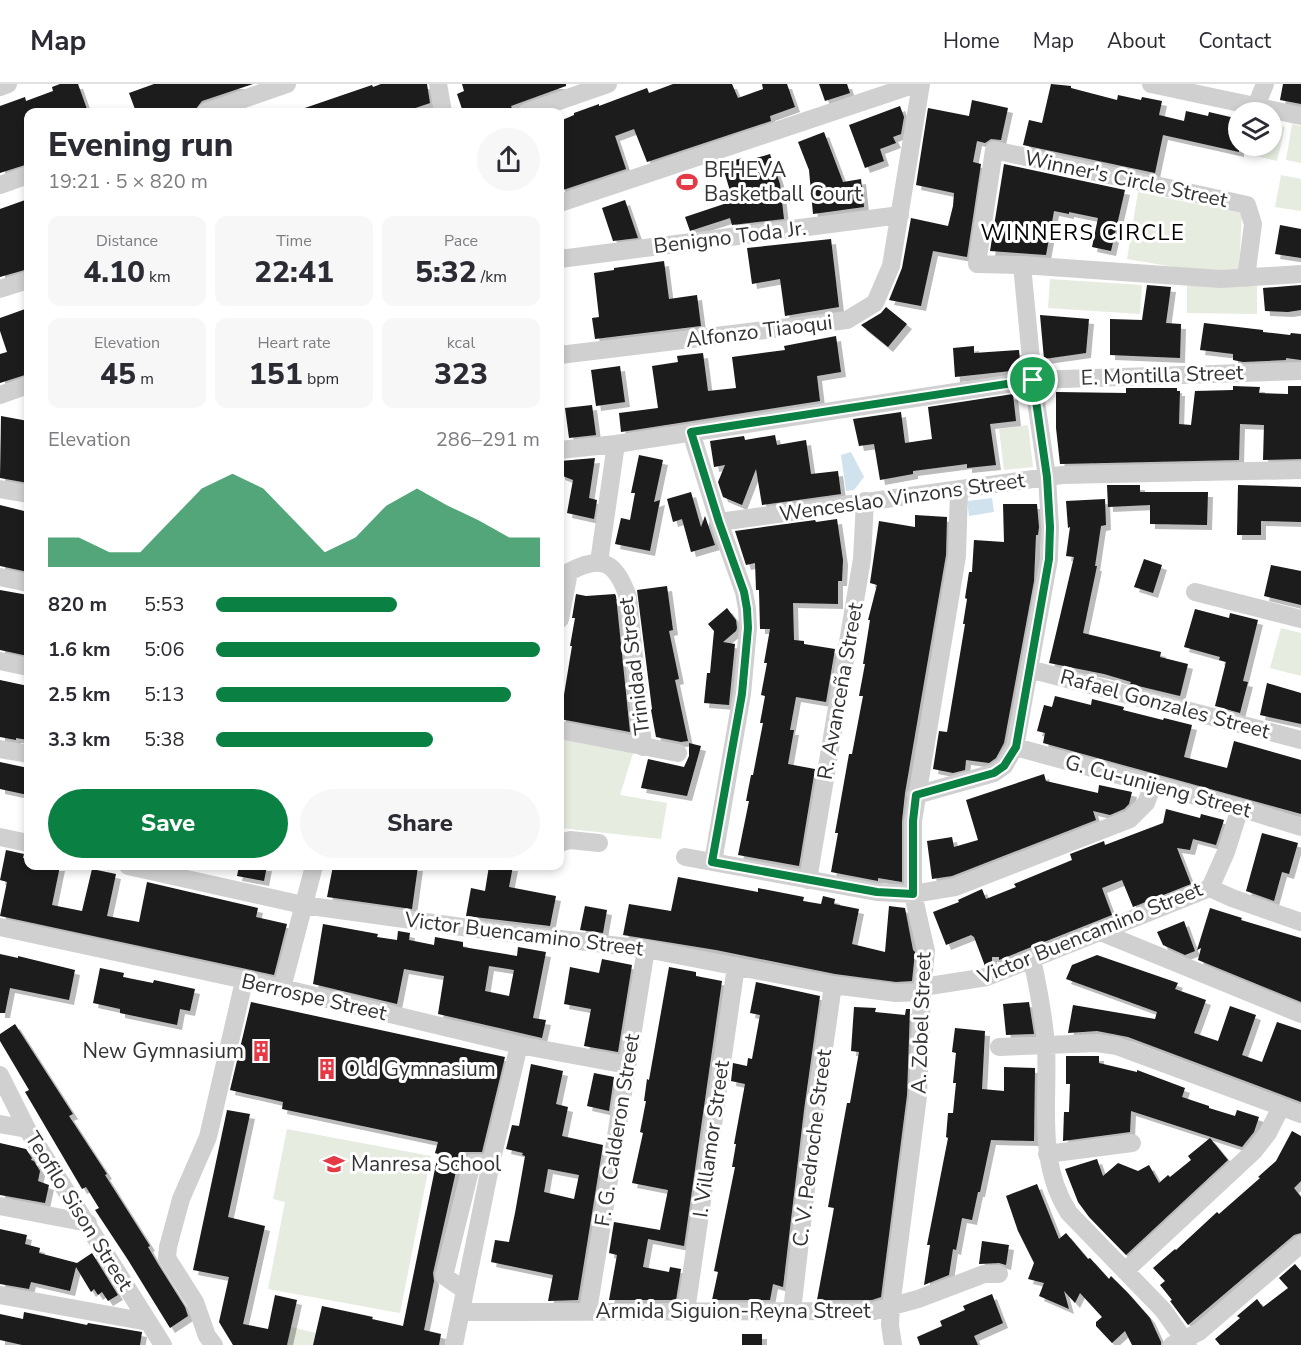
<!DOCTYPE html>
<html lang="en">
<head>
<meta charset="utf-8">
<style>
  body { margin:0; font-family:"Nunito Sans",sans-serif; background:#f7f7f7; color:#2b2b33; height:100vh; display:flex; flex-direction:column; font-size:22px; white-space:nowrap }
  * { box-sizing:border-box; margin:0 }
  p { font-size:20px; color:#7c7c81 }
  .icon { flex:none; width:33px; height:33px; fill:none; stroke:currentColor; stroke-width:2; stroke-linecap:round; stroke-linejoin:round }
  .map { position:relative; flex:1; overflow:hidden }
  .sheet { position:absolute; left:24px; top:24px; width:540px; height:762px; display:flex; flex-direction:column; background:#fff; border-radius:12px; box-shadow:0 3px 9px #0003 }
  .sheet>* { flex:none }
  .tools { position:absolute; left:1228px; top:18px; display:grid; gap:12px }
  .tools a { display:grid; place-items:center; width:54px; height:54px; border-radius:50%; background:#fff; box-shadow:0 3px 9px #0003; font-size:30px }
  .pin { position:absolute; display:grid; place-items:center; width:51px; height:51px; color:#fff; margin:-26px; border:3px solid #fff; border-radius:50%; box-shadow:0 2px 6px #0007 }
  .round { display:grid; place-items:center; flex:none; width:63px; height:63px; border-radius:32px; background:#f7f7f7 }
  .overview { display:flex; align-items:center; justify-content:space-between; height:102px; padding:0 24px }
  h1 { font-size:33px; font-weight:800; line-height:45px }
  .stats { display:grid; grid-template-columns:repeat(3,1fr); gap:9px; height:102px; padding:6px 24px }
  .stats div { display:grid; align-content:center; border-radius:12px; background:#f7f7f7; text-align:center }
  .stats b { font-size:30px; font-weight:800 }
  .stats small { font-size:16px; font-weight:400 }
  .stats p { font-size:16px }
  .chart { height:168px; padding:12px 24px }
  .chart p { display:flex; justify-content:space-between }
  .chart svg { width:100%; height:108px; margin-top:6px; fill:#0b8043; opacity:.7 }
  .action { display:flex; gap:12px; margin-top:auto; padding:12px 24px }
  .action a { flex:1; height:69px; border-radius:36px; background:#0b8043; color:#fff; font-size:24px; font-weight:800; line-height:69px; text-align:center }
  .action a+a { background:#f7f7f7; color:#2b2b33 }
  ul { padding:0 24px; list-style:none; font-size:20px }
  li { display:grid; grid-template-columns:96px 72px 1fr; align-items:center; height:45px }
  li i { height:15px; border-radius:8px; background:#0b8043 }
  header { display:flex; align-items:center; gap:36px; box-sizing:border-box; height:84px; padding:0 30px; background:#fff; border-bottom:2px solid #e1e1e2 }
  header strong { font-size:28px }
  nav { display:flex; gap:33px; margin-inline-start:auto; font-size:21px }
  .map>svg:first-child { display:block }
  .green { fill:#e6ecdf }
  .water { fill:#cfe2ee }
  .building { fill:#1a1a1a; fill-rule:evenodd; filter:url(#shadow) }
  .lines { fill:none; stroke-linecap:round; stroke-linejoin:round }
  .minor { stroke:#d0d0d0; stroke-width:18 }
  .route-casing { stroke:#fff; stroke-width:12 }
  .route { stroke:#0b8043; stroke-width:8 }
  .labels { text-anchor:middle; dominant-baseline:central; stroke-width:6; stroke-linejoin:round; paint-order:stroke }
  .poi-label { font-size:21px; fill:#333; stroke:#fff; text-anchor:start }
  .street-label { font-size:21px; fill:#333; stroke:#fff }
  .neighbourhood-label { font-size:22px; letter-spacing:1.5px; fill:#000; stroke:#fff }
</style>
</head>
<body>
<header>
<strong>Map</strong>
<nav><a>Home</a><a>Map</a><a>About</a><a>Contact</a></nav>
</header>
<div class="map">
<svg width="1301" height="1261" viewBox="0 0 1301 1261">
  <defs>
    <filter id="shadow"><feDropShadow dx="5" dy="5" stdDeviation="0" flood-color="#0004"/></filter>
  </defs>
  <rect width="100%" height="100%" fill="#fff"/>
  <path class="green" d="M1272 40 1285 43 1277 77 1251 71 1253 62H1272Z
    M1292 40 1301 42V79L1286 76Z
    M1281 91 1301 95V127L1275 123Z
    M1138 108 1242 129 1239 185 1209 189 1127 175Z
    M1050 195 1142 201 1140 230 1048 224Z
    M1187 202H1257V230L1187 229Z
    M1028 341 1033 383 1004 386 999 345Z
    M1281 544 1301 549V592L1270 584Z
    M560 648 635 663 620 711 667 719 661 755 560 744Z
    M287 1045 431 1072 400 1229 268 1205 285 1118 273 1115Z
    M291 1243 316 1249 313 1261H287Z"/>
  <path class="water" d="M851 368 864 393 854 406 846 407 841 371Z
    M992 414 994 428 969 432 967 417Z"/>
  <path class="building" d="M60 0H78L88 28H28V80L0 89V22L25 13 26 17 53 7 52 3Z
    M154 0H253L202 17 195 26 188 28H136L129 9Z
    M381 0H427L430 19 404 28H296V27L372 1 373 3Z
    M462 0H566V2L511 22 512 25 503 28H463L457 10 464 7Z
    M673 0H732L738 14 763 5 762 0H787L795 23 770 32 771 37 647 78 634 45 615 52 626 85 560 107V37L574 31V29L599 20V22L647 4 649 9Z
    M819 0H847L850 9 825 17Z
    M1051 0 1071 2V4L1117 16 1118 11 1141 16 1142 13 1162 17 1159 31 1184 37 1186 27 1208 32 1209 28 1239 35V68L1163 51 1155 89 1023 61 1029 36 1042 39Z
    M1283 0H1301V20L1280 16Z
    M972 16 1008 24 1001 56 991 55 985 59 977 57 973 78 981 80 967 173 933 167 921 222 889 216 902 184 911 134 948 142 953 122 954 109 916 101 928 24 969 32Z
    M900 22 904 33 901 50 893 53 896 59 880 65 884 77 865 84 849 41Z
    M824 48 843 98 861 95 864 123 813 130 809 86 798 58Z
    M770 70 780 100 784 135 732 141 730 134 690 147 685 133 733 117 722 80 742 74 743 78Z
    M1004 80 1125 106 1111 167 1092 163 1098 134 1069 128V130L1054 127 1046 171 990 167Z
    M28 115V185L0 193V125Z
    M625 116 638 154 613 157 602 124Z
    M1280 141 1301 145V174L1275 170Z
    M831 155 839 223 785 232 780 195 752 200 747 164Z
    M664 177 669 215 697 211 701 242 595 255 592 234 599 233 594 189 614 186V184Z
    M1147 201 1171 203 1166 239 1181 240 1180 274 1110 271V235L1142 236Z
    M1301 201V226L1288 228 1265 227 1263 204Z
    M886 223 907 240 888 263 861 241 881 229Z
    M28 224V290L0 299V270L7 268 0 247V234Z
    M1040 231 1089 235 1086 269 1044 275Z
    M1204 239 1263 246V248L1290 251 1291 249 1301 250V276L1286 274V276L1243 278 1233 276V270L1200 266Z
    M836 252 841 288 817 292 820 317 621 348 619 329 658 324 652 282 678 278 677 272 703 269 708 307 736 304 732 273 785 266 784 262Z
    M974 262V269L1019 266 1021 286 955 293 953 264Z
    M620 282 625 318 596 322 591 286Z
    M1233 302 1260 303 1259 309 1288 310V302H1301V375L1263 376 1264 341 1240 340 1239 376 1060 380 1056 344V308L1126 309V304H1177V307H1180L1179 340 1191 341 1195 307 1233 306Z
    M1013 310 1016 337 990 340 996 381 967 384V380L913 387V390L880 396 874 360 859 362 853 335 901 328 905 359 932 355 928 323Z
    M592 321 596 351 569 354 565 324Z
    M1 332 28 337V399L0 394Z
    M775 351 777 361 806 356 811 390 838 387 841 410 762 421 756 385 742 421 723 413 718 398 725 381 714 383 710 357 744 352 745 356Z
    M639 371 663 376 654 418 660 416 650 467 615 460 621 434 630 436 635 409H631Z
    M595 374 589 414 597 416 594 435 567 429 573 396 560 391V377Z
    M1107 401H1140V408H1208L1207 441 1150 440V421L1108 423Z
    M1238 401 1301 403V438L1261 437V451H1237Z
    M691 408 701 443 705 432 715 461 691 468 682 435 673 438 667 415Z
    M1105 415 1106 441 1101 442 1095 482H1097L1083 549 1161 568 1160 573 1188 580 1180 612 1130 600 1131 598 1104 590 1049 579 1074 473 1066 472 1070 443 1068 444 1066 417Z
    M1003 420H1037L1039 443 1038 451H1036L1034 497 1004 659 996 674 989 679 966 676 965 686 953 689 933 685 939 647 947 648 965 540H963L967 515 965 514 969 488H972L974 456 1004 458Z
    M0 421 28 428V488L0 482Z
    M915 431 947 433 946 471 905 709 902 737V798L878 794V797L831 788 838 749H835L849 670H852L863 612H859L865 580H863L870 536H868L877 501 870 499 879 437 915 443Z
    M837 435 843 476 842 497H838V520L793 519 794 556 804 557V560L835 565 826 618 796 613 790 646H794L788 680 815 685 799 782 738 771 749 717H746L751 691H753L763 639H760L765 612 761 611 767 579H764L770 545H760L759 506H756L755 479 746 481 735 447 815 436 816 438Z
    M1144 475 1162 481 1153 509 1134 503Z
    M1271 481 1301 487V521L1264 512Z
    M667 502 673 546 669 547 679 595 675 596 688 657 681 658 656 653 651 626 652 625 637 506Z
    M0 506 28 511V572L0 566Z
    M576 510 586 512 615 510 616 512 630 648 560 635 572 562H570L575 534H572Z
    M727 524 736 536 737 544 736 547 723 558 735 560 729 621 704 619 707 589H710L714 547 708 540Z
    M1195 525 1229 534 1230 529 1258 536 1243 597 1248 598 1240 629 1215 622 1226 578 1219 576 1220 573 1184 563Z
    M0 596 28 602V656L16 654V656L0 653Z
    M1267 599 1301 609V640L1260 631Z
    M1055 612 1091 621 1092 615 1124 623 1123 626 1163 636 1164 634 1192 641 1184 673 1227 684 1234 657 1301 676V730L1043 659 1045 649 1037 647 1044 621 1052 623Z
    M689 659 701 662 687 712 641 704 648 675 684 683 689 672Z
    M0 678 28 684V711L0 705Z
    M1044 690 1046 697 1098 709 1099 701 1132 708 1129 720 1124 725 1110 731 1093 727 1096 736 952 792 932 795 927 757 952 753 954 763 978 756 966 716Z
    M1166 725 1200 734 1201 730 1224 736 1216 761 1193 755 1190 766 1177 764 1191 800 1133 823 1122 796 1102 804 1112 831 999 876V873H992V879L985 882 974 853 971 851 946 861 933 828 959 818 958 816 982 805 986 815 1016 803 1014 800 1072 776 1070 770 1104 757 1105 761 1163 739Z
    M1262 749 1298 759 1289 790 1282 788 1274 817 1246 807Z
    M6 766 24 770 23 774 28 775V782H60L52 821 82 827 92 785 116 790 107 832 139 838 147 798 258 824 256 833 287 840 274 891 0 832 7 798 0 796Z
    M239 782H267L264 797 237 792Z
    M333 782H418L412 825 327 813Z
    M489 782H513L509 803 556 812 550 842 466 832 471 804 485 807Z
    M678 793 758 808V804L804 813 803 817 821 820 823 812 835 815 834 820 859 825 852 860 885 868 889 822 905 824 913 866 915 868 912 897 896 898 835 890 716 866 623 851 629 820 671 827Z
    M585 822 607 826 603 849 580 846Z
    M1210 824 1242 834 1241 836 1301 854V918L1198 876 1201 864 1197 866Z
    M1184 837 1195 867 1185 871 1163 861 1157 848Z
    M323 840 378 850 377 853 397 856 398 847 410 849 409 856 434 861 435 853 463 858V863L517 872 518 863 546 868 533 934 546 936 542 954 438 930 444 892 404 885 397 920 313 900ZM489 882 514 886 509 912 485 907Z
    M0 870 18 874V872L75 886 69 916 10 904 5 929H0Z
    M1097 871 1178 899 1175 905 1206 916 1194 949 1218 957 1230 922 1256 931 1242 971 1262 978 1277 938 1301 946V1018L1128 953 1097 947 1068 949 1073 921 1155 935 1157 928 1066 895 1072 881Z
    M602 875 632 881 618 968 584 962 591 925 564 920 570 883 599 889Z
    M669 883 696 888V892L722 897 684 1162 648 1155 643 1183 669 1188 670 1183 681 1185 676 1216H609L617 1171 609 1169 614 1138 660 1146 668 1106 632 1099 643 1049 640 1048 646 1017H644L647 995 649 996Z
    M100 884 124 889 123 893 153 899 154 896 195 905 190 927 180 925 177 941 120 929V925L93 919Z
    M756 898 820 912 804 1026 783 1203 773 1200 770 1216H712L718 1188 714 1187 735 1083H732L736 1060H734L745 1000 731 997 733 979 747 982 748 974 752 975 760 931 750 929Z
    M251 918 505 973 482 1068H463L462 1074H459L433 1189 434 1197 424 1246 441 1250 439 1261H313L322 1222 373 1233 372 1235 403 1242 438 1070 435 1069 438 1058 282 1025 283 1018 230 1006Z
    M1029 918 1034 950 1006 951 1003 920Z
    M854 923 876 924 875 928 905 931 906 925H910L907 1011 881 1213 872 1216H817L834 1124 828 1123 847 1019H850L859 968 851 967Z
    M15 940 73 1030 69 1032 107 1090 105 1091 150 1162 148 1163 158 1180 185 1223 188 1232 170 1244 128 1176 95 1126 99 1124 86 1103 82 1105 25 1008 29 1006 0 957V950Z
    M955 944 985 947 982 1005 1004 1007V983L1035 984 1034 1057 991 1056 980 1108H978L972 1136 962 1134 956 1166 953 1165 949 1191 924 1201 930 1161H927L948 1054 946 1053 948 1029H953L956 999H953L956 969 952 968Z
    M1066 972H1099V979L1137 988V986L1185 1004 1182 1013 1209 1022V1024L1235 1032 1237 1026 1259 1033 1254 1048 1242 1063 1131 1027 1130 1048 1063 1057 1064 1028H1069L1070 1000H1066Z
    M531 980 563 987 556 1020 568 1023 562 1052 603 1061 578 1216 548 1217 553 1191 491 1178 495 1156 509 1158 515 1129 525 1072 522 1071 523 1069 506 1065 512 1041 519 1042ZM548 1085 579 1091 574 1115 544 1108Z
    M594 989 614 993 609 1027 587 1022Z
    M227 1026 250 1030 228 1133 265 1142 243 1240 268 1245 275 1211 297 1216 287 1261H233L219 1238 229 1193 193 1186Z
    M1292 1047 1301 1052V1097L1294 1104 1301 1113V1149L1294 1151 1188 1241 1170 1217 1172 1216 1160 1201 1165 1197 1153 1184 1175 1165 1176 1166 1217 1128 1219 1130 1260 1094 1258 1093 1276 1077Z
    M1210 1054 1228 1076 1126 1171 1089 1133 1078 1118 1065 1085 1097 1075 1103 1092 1118 1079 1138 1087 1149 1081 1159 1099 1168 1091 1170 1093 1191 1076 1188 1072Z
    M0 1059 26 1065 32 1074 31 1076 34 1077 40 1087 38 1097 49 1101 45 1119 0 1111Z
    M1037 1100 1059 1155 1066 1149 1088 1175 1090 1174 1109 1195 1111 1192 1128 1209 1150 1234 1161 1258V1261H1132L1125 1247 1112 1259 1096 1242V1238L1102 1233 1080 1209 1075 1219 1064 1207 1069 1225 1039 1212 1044 1199 1028 1195 1034 1179 1018 1147 1006 1112Z
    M0 1145 27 1151 25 1160 40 1164 39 1169 77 1179 92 1169 118 1211 108 1217 102 1208 98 1211 94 1205 91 1208 76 1183 70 1207 31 1198 29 1205 0 1200Z
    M982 1157 1009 1161 1006 1181 999 1179 979 1180Z
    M1295 1180 1301 1187V1261H1220L1215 1255 1240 1234 1237 1232 1257 1215 1263 1223 1288 1204 1279 1194Z
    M992 1210 1003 1239 974 1252 978 1261H920L917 1253 942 1242 940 1237 965 1226 963 1222Z
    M24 1228 87 1241 88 1239 142 1248 140 1261H22L0 1256V1230L23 1235Z
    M742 1250H762V1261H742Z"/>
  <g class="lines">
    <path class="minor" d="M438 0 443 28
      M1151 0 1301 32
      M0 3 8 0
      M1256 22 1265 0
      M206 28 287 0
      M527 28 608 0
      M0 101 28 91
      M560 119 916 0
      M560 175 900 131
      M1246 194 1253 140 1247 121 994 66 977 180 1022 181 1221 195 1301 190
      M0 205 28 196
      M560 271 847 236 875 219 891 182 921 0
      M0 311 28 301
      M691 348 719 438 744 508 747 525 748 544 742 610 713 778
      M560 366 616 360 1033 296 1301 287
      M0 405 28 410
      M719 438 1062 391 1301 386
      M599 478 616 360
      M0 493 28 499
      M1195 508 1301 535
      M560 535 569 488C602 470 616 478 628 513L643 663
      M0 577 28 583
      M1029 585 1301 656
      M560 646 678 669
      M1015 663 1240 724 1301 743
      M0 665 28 670
      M916 711 994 689 1004 682 1015 663 1049 475 1050 443 1047 393 1033 296 1022 181
      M0 753 28 759
      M560 759 570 756 599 759
      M685 773 877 808 913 810 955 803 1130 735 1146 719 1153 701
      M128 782 303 821 484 846 646 865 833 901 896 909 922 908
      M808 796 862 475 865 417
      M1210 804 1232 814 1301 838
      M0 843 282 904 519 961 627 981
      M1098 847 1301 930
      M1032 875C1038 903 1044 933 1046 962 1049 1019 1036 1078 1069 1129L1163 1226 1188 1261
      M923 903 987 893 1210 804 1226 768 1240 724
      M282 904 314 782
      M999 963 1097 959 1117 962 1301 1030
      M0 991 27 1045 163 1261
      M0 1040 27 1045
      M1047 1070 1132 1059
      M0 1122 88 1139
      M1125 1187 1254 1067 1268 1049 1281 1023
      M464 1206 444 1192 472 1079H491
      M0 1211 148 1238
      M588 1227 646 865
      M686 1227 736 882
      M792 1227 815 1027 833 901
      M461 1228 874 1227 918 1215 984 1190H999
      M214 1261 207 1252 195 1218 167 1174 168 1163 181 1115 208 1053 244 897
      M454 1261 491 1079 519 961
      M893 1261 890 1241 891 1223 918 1012 922 908 926 867 913 810V737L957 472 959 405
      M1172 1261 1199 1248 1301 1160"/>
  </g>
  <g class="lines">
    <defs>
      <path id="route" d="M1033 296 1047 393 1050 443 1049 475 1016 663 1004 682 994 689 916 711 913 737V810L877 808 712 778 742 610 748 544 747 525 744 508 719 438 691 348Z"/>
    </defs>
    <use href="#route" class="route-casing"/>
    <use href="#route" class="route"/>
  </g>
  <defs>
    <symbol id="stadium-bare" viewBox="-9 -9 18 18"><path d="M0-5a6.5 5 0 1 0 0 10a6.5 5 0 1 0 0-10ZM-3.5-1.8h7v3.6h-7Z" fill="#e63946" stroke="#fff" stroke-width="2.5" paint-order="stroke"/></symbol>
    <symbol id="building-bare" viewBox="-9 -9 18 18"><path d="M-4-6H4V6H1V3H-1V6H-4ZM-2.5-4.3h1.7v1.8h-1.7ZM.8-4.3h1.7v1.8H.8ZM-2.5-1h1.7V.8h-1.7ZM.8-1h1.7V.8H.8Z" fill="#e63946" stroke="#fff" stroke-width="2.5" paint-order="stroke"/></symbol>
    <symbol id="school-bare" viewBox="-9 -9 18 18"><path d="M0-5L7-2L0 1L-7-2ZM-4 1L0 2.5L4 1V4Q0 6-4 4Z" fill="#e63946" stroke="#fff" stroke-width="2.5" paint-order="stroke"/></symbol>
  </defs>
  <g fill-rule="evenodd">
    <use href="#stadium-bare" x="672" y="83" width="30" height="30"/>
    <use href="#building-bare" x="246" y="952" width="30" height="30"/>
    <use href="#building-bare" x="312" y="970" width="30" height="30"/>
    <use href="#school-bare" x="319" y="1065" width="30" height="30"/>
  </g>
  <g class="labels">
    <g class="poi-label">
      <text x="704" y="86">BFHEVA<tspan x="704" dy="24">Basketball Court</tspan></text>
      <text x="244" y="967" text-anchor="end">New Gymnasium</text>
      <text x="344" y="985">Old Gymnasium</text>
      <text x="351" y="1080">Manresa School</text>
    </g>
    <g class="street-label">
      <text transform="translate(1126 95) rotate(12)">Winner's Circle Street</text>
      <text transform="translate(730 153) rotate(-7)">Benigno Toda Jr.</text>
      <text transform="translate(759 247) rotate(-7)">Alfonzo Tiaoqui</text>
      <text transform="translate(1162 291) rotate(-2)">E. Montilla Street</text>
      <text transform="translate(902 413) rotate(-8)">Wenceslao Vinzons Street</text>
      <text transform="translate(634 582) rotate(-97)">Trinidad Street</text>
      <text transform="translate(840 607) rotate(-80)">R. Avanceña Street</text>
      <text transform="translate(1165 620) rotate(15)">Rafael Gonzales Street</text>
      <text transform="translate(1158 702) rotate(15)">G. Cu-unijeng Street</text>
      <text transform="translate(1090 849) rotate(-22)">Victor Buencamino Street</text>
      <text transform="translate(524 850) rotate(7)">Victor Buencamino Street</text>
      <text transform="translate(314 913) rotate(13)">Berrospe Street</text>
      <text transform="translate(921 939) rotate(-88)">A. Zobel Street</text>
      <text transform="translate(617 1046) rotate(-81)">F. G. Calderon Street</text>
      <text transform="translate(711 1055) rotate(-82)">I. Villamor Street</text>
      <text transform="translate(812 1064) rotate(-83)">C. V. Pedroche Street</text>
      <text transform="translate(79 1127) rotate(58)">Teofilo Sison Street</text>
      <text x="733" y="1227">Armida Siguion-Reyna Street</text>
    </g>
    <g class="neighbourhood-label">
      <text x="1083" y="149">WINNERS CIRCLE</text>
    </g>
  </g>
</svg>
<div class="tools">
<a><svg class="icon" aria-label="layers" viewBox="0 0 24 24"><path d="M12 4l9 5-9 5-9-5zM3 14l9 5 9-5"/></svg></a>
</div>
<div class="pin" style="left:1033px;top:296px;background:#1e9e55"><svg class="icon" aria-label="arrive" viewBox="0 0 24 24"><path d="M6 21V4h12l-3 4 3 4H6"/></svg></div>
<section class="sheet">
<div class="overview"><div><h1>Evening run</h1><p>19:21 · 5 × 820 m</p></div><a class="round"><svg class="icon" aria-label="share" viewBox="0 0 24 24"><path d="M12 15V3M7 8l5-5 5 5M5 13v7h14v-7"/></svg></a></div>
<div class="stats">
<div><p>Distance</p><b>4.10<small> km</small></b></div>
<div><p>Time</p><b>22:41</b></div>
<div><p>Pace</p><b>5:32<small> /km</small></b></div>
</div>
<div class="stats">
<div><p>Elevation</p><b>45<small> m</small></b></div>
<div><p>Heart rate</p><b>151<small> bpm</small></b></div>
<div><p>kcal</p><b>323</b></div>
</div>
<div class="chart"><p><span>Elevation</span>286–291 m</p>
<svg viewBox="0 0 160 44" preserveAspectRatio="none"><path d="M0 44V32L10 32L20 38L30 38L40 25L50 12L60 6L70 12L80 25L90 38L100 32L110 19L120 12L130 19L140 25L150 32L160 32V44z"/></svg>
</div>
<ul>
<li><b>820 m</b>5:53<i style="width:56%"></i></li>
<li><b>1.6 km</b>5:06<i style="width:100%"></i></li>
<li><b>2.5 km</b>5:13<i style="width:91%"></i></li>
<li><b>3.3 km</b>5:38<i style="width:67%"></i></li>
</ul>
<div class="action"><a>Save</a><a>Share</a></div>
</section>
</div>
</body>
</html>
